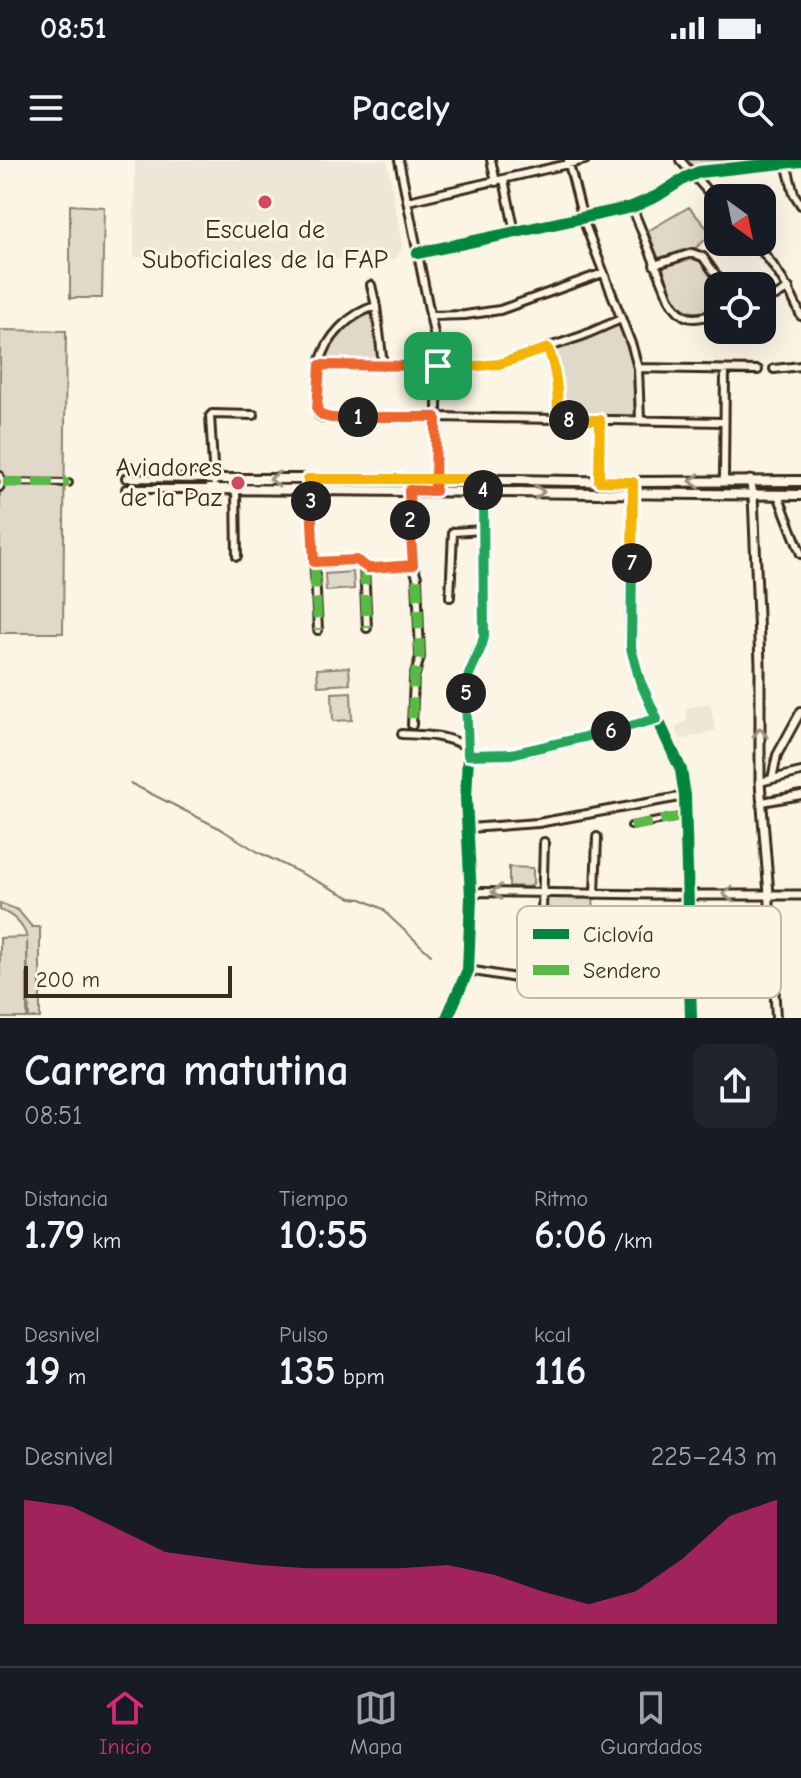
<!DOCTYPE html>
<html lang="es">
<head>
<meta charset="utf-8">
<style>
  body { margin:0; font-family:"Comic Neue",sans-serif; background:#20242c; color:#f1f3f6; height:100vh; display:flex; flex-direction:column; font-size:30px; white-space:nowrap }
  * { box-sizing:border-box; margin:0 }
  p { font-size:26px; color:#9ea1a6 }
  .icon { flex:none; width:44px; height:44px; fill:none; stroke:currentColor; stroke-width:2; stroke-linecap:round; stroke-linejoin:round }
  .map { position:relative; height:858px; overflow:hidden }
  .details { display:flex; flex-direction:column; background:#171b24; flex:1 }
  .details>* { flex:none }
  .needle { width:52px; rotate:147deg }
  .buttons { position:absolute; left:704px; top:24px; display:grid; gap:16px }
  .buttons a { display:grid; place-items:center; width:72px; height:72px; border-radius:16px; background:#171b24; box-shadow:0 8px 32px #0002; font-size:40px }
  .scale { position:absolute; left:24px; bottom:20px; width:208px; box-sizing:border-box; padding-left:8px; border:4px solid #3b2a1e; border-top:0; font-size:22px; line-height:28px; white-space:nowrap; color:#3b2a1e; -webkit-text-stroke:6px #fcf5e5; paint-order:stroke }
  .pin { position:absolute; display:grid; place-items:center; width:68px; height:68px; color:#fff; margin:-34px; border-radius:16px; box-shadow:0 4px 12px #0006 }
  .km { position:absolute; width:40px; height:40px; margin:-20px; border-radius:50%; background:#222; color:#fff; font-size:22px; line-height:40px; text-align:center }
  .round { display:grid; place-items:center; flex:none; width:84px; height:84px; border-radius:16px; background:#20242c }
  .head { display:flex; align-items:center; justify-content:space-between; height:136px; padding:0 24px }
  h1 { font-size:44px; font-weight:600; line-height:60px }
  .metrics { display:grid; grid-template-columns:repeat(3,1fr); gap:12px; height:136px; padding:8px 24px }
  .metrics div { display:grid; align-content:center }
  .metrics b { font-size:40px; font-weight:600 }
  .metrics small { font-size:22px; font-weight:400 }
  .metrics p { font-size:22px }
  .chart { height:224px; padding:16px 24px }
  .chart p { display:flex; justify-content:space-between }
  .chart svg { width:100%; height:144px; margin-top:8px; fill:#db2777; opacity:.7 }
  .status { display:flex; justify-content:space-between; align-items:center; height:56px; padding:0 40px; background:#171b24; direction:ltr }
  .status svg { height:22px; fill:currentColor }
  header { display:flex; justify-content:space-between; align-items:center; height:104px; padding:0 24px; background:#171b24; font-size:36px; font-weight:600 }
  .tab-bar { display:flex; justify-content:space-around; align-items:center; height:112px; border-top:2px solid #363941; background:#171b24; font-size:22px; color:#9ea1a6 }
  .tab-bar a { display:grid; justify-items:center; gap:4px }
  .tab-bar .active { color:#db2777 }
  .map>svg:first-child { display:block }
  .built { fill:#eee6d6 }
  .green { fill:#e0d8c8; stroke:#8e8173; stroke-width:2 }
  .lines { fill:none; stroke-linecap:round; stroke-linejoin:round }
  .stream { stroke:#85796b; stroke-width:2 }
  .pedestrian-casing { stroke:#3b2a1e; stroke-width:10 }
  .minor-casing { stroke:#3b2a1e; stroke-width:12 }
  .tertiary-casing { stroke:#3b2a1e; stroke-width:13 }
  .secondary-casing { stroke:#3b2a1e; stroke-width:14 }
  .pedestrian { stroke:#fcf5e5; stroke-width:4 }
  .minor { stroke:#fcf5e5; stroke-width:6 }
  .tertiary { stroke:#fcf5e5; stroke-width:7 }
  .secondary { stroke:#fcf5e5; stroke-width:8 }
  .quiet { stroke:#58b947; stroke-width:10; stroke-dasharray:20 10; stroke-linecap:butt }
  .cycleway-casing { stroke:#fcf5e5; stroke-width:17 }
  .cycleway { stroke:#00873e; stroke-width:12 }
  .oneway { stroke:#9c9082 }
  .split-1-casing { stroke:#fff; stroke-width:16 }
  .split-2-casing { stroke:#fff; stroke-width:16 }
  .split-3-casing { stroke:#fff; stroke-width:16 }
  .split-4-casing { stroke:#fff; stroke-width:16 }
  .split-5-casing { stroke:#fff; stroke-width:16 }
  .split-6-casing { stroke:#fff; stroke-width:16 }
  .split-7-casing { stroke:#fff; stroke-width:16 }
  .split-8-casing { stroke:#fff; stroke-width:16 }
  .split-9-casing { stroke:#fff; stroke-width:16 }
  .split-1 { stroke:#f0652b; stroke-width:10 }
  .split-2 { stroke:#f0652b; stroke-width:10 }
  .split-3 { stroke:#f0652b; stroke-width:10 }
  .split-4 { stroke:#f5b400; stroke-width:10 }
  .split-5 { stroke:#22a559; stroke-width:10 }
  .split-6 { stroke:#22a559; stroke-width:10 }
  .split-7 { stroke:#22a559; stroke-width:10 }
  .split-8 { stroke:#f5b400; stroke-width:10 }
  .split-9 { stroke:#f5b400; stroke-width:10 }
  .poi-dot { fill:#d1495b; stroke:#fcf5e5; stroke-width:3 }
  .labels { text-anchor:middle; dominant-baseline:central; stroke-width:6; stroke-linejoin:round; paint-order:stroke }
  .poi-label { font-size:26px; fill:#3b2a1e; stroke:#fcf5e5 }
  .key { fill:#fcf5e5; stroke:#c2b8a9; stroke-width:2 }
  .key-label { font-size:22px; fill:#3b2a1e }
</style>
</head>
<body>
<div class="status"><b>08:51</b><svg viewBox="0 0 49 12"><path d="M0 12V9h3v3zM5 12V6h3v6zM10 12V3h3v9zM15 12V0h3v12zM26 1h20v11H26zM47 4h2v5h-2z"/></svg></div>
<header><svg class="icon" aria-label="menu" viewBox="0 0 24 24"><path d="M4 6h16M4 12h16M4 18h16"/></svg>Pacely<svg class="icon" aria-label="search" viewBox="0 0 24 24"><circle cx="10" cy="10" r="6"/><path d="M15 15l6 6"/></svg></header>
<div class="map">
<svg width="801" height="858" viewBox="0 0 801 858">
  <rect width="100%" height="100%" fill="#fcf5e5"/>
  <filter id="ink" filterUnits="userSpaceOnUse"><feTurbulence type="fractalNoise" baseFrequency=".0125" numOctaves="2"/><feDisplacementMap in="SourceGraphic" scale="16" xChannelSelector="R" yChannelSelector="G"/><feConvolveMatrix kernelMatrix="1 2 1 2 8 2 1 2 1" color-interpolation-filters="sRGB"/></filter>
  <g filter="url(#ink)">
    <path class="built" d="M135 0H387L402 85V89L396 98 391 100 134 97Z
      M710 543 716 570 681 580 675 567 687 561 686 548Z"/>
    <path class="green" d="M684 0H738L740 6 695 11Z
      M70 45 104 47 102 138H70Z
      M689 47 712 74 692 91 659 100 648 71Z
      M690 95 700 99 721 126H718V150C677 161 673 138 662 105Z
      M372 153 379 199H326C336 173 346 164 372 153Z
      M619 162C633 194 639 221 637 255L634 258 564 259 558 209 552 190 583 180Z
      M0 170 66 171 63 473H0Z
      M729 323 730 328 641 329 644 324Z
      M487 324 624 325 623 329 487 327Z
      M353 412 354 429 326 431 325 414Z
      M349 507 350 524 318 526 317 509Z
      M351 532 352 560 333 561 332 533Z
      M509 707 533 708V724L529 727 509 726Z
      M544 737 593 739 597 778 580 803 545 800Z
      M0 743 18 750 32 767H40V858H29L27 780V858H0V778L27 777C22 763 13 755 0 750Z"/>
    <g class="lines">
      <path class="stream" d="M130 623 219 668 258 692 351 738 362 739 383 749 390 757 431 795"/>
      <defs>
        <path id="pedestrian" d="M0 315 3 322 0 328
          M3 322 69 323
          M631 666 685 656"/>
        <path id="minor" d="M399 0 436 184 438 206 435 331
          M491 0 496 22
          M568 0 583 59 632 186 638 208 640 260
          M680 0 718 43
          M786 3 794 34 801 45
          M504 20 515 72
          M408 41 585 0
          M632 47 669 138C683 163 693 160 718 153
          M754 82C775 105 789 127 801 156
          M418 93 632 47 657 36 685 18 699 12 801 1
          M654 105 692 93 703 97 724 126
          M371 125 376 146 383 205
          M762 140 776 136 789 128
          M376 146C350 153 326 177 320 204 317 218 318 235 317 249L319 255 324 258 436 257 724 262
          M430 156 465 155 500 150 603 113
          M548 188C556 212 558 234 558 260
          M320 205 466 207 499 204 582 176 621 159
          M638 208 758 210
          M774 209 801 206
          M126 318 208 319
          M308 319V330L311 339 318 470
          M724 320 725 210
          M599 321 600 260
          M214 322 210 256 212 254 254 255
          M126 329H209
          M236 329 237 396
          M409 330 413 405 417 417 420 497 414 518 412 565
          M778 335 801 394
          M314 402 356 400 368 408H373L413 405
          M364 405 367 468
          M450 437 453 372 483 370
          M402 574C429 575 442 575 467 586
          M468 595 511 594 534 590 657 559
          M772 619 801 612
          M760 622 772 619 777 595 801 551
          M762 642 801 635
          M469 668 538 663 685 636
          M595 734 597 677
          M769 734 776 858
          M471 737 481 732 687 735
          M468 810 540 822 544 682"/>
        <path id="tertiary" d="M750 320 753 335 760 504V622L769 734
          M633 328 630 462 631 488 640 521 681 610 685 636 691 858
          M687 735H801
          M447 858 468 810 471 737 466 638 468 595 465 526 484 476 483 319"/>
        <path id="secondary" d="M208 319H447L633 322 801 321
          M209 329 801 335"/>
      </defs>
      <use href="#pedestrian" class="pedestrian-casing"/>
      <use href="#minor" class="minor-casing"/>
      <use href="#tertiary" class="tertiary-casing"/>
      <use href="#secondary" class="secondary-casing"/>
      <use href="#pedestrian" class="pedestrian"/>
      <use href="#minor" class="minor"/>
      <use href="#tertiary" class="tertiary"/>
      <use href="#secondary" class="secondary"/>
      <path class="quiet" d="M308 319V330L311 339 318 470
        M3 322 69 323
        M409 330 413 405 417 417 420 497 414 518 412 565
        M314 402 356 400 368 408H373L413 405
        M364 405 367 468
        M631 666 685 656"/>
      <defs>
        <path id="cycleway" d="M418 93 632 47 657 36 685 18 699 12 801 1
          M633 322 630 462 631 488 640 521 681 610 685 636 691 858
          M447 858 468 810 471 737 466 638 468 595 465 526 484 476 483 319"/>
      </defs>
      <use href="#cycleway" class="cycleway-casing"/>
      <use href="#cycleway" class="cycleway"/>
    </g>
    <defs><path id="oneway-chevron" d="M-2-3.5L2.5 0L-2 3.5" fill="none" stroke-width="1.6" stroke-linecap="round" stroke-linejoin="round" transform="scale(2)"/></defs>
    <g class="oneway">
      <use href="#oneway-chevron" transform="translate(275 319) rotate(-180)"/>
      <use href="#oneway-chevron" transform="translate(695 321) rotate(179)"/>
      <use href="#oneway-chevron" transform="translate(539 332)"/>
      <use href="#oneway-chevron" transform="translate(760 573) rotate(-90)"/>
      <use href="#oneway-chevron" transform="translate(497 732) rotate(-180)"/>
      <use href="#oneway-chevron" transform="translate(728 734) rotate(180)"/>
    </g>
  </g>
  <g class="lines" filter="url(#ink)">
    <defs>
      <path id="split-1" d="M358 257C345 257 323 263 317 249L320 205 438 206"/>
      <path id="split-2" d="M358 257H436L435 331 409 330 410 360"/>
      <path id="split-3" d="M311 341 314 402 356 400 368 408H373L413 405 410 360"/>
      <path id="split-4" d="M311 341 308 330V319H483V330"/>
      <path id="split-5" d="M466 533C465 512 481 496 484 476L483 330"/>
      <path id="split-6" d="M466 533 468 595 511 594 611 571"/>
      <path id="split-7" d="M611 571 657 559 640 521 631 488 632 403"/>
      <path id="split-8" d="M569 260H600L599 321 633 322 632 403"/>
      <path id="split-9" d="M438 206 466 207 499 204 548 188C557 212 558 234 558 260H569"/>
    </defs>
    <use href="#split-1" class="split-1-casing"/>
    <use href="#split-2" class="split-2-casing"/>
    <use href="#split-3" class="split-3-casing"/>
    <use href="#split-4" class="split-4-casing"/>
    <use href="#split-5" class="split-5-casing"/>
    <use href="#split-6" class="split-6-casing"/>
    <use href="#split-7" class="split-7-casing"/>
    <use href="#split-8" class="split-8-casing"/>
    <use href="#split-9" class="split-9-casing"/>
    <use href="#split-1" class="split-1"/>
    <use href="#split-2" class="split-2"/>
    <use href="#split-3" class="split-3"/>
    <use href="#split-4" class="split-4"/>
    <use href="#split-5" class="split-5"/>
    <use href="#split-6" class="split-6"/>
    <use href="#split-7" class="split-7"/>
    <use href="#split-8" class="split-8"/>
    <use href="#split-9" class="split-9"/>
  </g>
  <g class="poi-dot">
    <circle cx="265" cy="42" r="8"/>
    <circle cx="238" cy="323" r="8"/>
  </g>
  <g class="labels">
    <g class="poi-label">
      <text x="265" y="70">Escuela de<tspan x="265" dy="30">Suboficiales de la FAP</tspan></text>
      <text x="222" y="308" text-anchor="end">Aviadores<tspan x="222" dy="30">de la Paz</tspan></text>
    </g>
  </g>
  <rect x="517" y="746" width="264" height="92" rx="12" class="key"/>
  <rect x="533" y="769" width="36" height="10" fill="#00873e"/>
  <rect x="533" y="805" width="36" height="10" fill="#58b947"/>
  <g class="key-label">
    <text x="583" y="782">Ciclovía</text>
    <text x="583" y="818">Sendero</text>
  </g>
</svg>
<div class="buttons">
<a><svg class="needle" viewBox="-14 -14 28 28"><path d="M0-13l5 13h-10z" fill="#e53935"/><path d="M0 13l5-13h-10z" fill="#9ea1a6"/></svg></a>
<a><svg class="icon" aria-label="locate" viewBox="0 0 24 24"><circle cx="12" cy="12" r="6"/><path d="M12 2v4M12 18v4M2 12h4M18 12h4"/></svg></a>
</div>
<div class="scale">200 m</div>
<div class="pin" style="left:438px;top:206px;background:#1e9e55"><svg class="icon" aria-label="arrive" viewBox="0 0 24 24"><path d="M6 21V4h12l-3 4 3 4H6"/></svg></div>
<b class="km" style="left:358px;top:257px">1</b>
<b class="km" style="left:410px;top:360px">2</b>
<b class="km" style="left:311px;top:341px">3</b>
<b class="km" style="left:483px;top:330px">4</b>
<b class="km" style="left:466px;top:533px">5</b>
<b class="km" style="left:611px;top:571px">6</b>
<b class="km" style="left:632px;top:403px">7</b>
<b class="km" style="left:569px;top:260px">8</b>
</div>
<section class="details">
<div class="head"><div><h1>Carrera matutina</h1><p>08:51</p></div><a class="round"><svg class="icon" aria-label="share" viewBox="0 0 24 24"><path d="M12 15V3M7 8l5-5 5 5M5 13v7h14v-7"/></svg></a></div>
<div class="metrics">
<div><p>Distancia</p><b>1.79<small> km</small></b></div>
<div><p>Tiempo</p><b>10:55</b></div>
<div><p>Ritmo</p><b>6:06<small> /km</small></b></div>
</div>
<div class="metrics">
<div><p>Desnivel</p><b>19<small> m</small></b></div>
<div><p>Pulso</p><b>135<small> bpm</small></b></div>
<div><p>kcal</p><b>116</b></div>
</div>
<div class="chart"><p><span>Desnivel</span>225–243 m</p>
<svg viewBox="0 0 160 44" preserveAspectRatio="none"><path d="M0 44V6L10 8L20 15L30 22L40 24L50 26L60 27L70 27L80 27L90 26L100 29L110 34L120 38L130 34L140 24L150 11L160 6V44z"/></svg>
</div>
</section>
<nav class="tab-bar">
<a class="active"><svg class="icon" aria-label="home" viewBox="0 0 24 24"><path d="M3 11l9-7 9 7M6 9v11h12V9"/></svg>Inicio</a>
<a><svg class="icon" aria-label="map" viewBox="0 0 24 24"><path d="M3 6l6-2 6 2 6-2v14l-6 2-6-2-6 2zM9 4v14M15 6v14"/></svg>Mapa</a>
<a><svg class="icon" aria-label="saved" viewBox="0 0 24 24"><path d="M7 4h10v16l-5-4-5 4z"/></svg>Guardados</a>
</nav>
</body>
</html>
